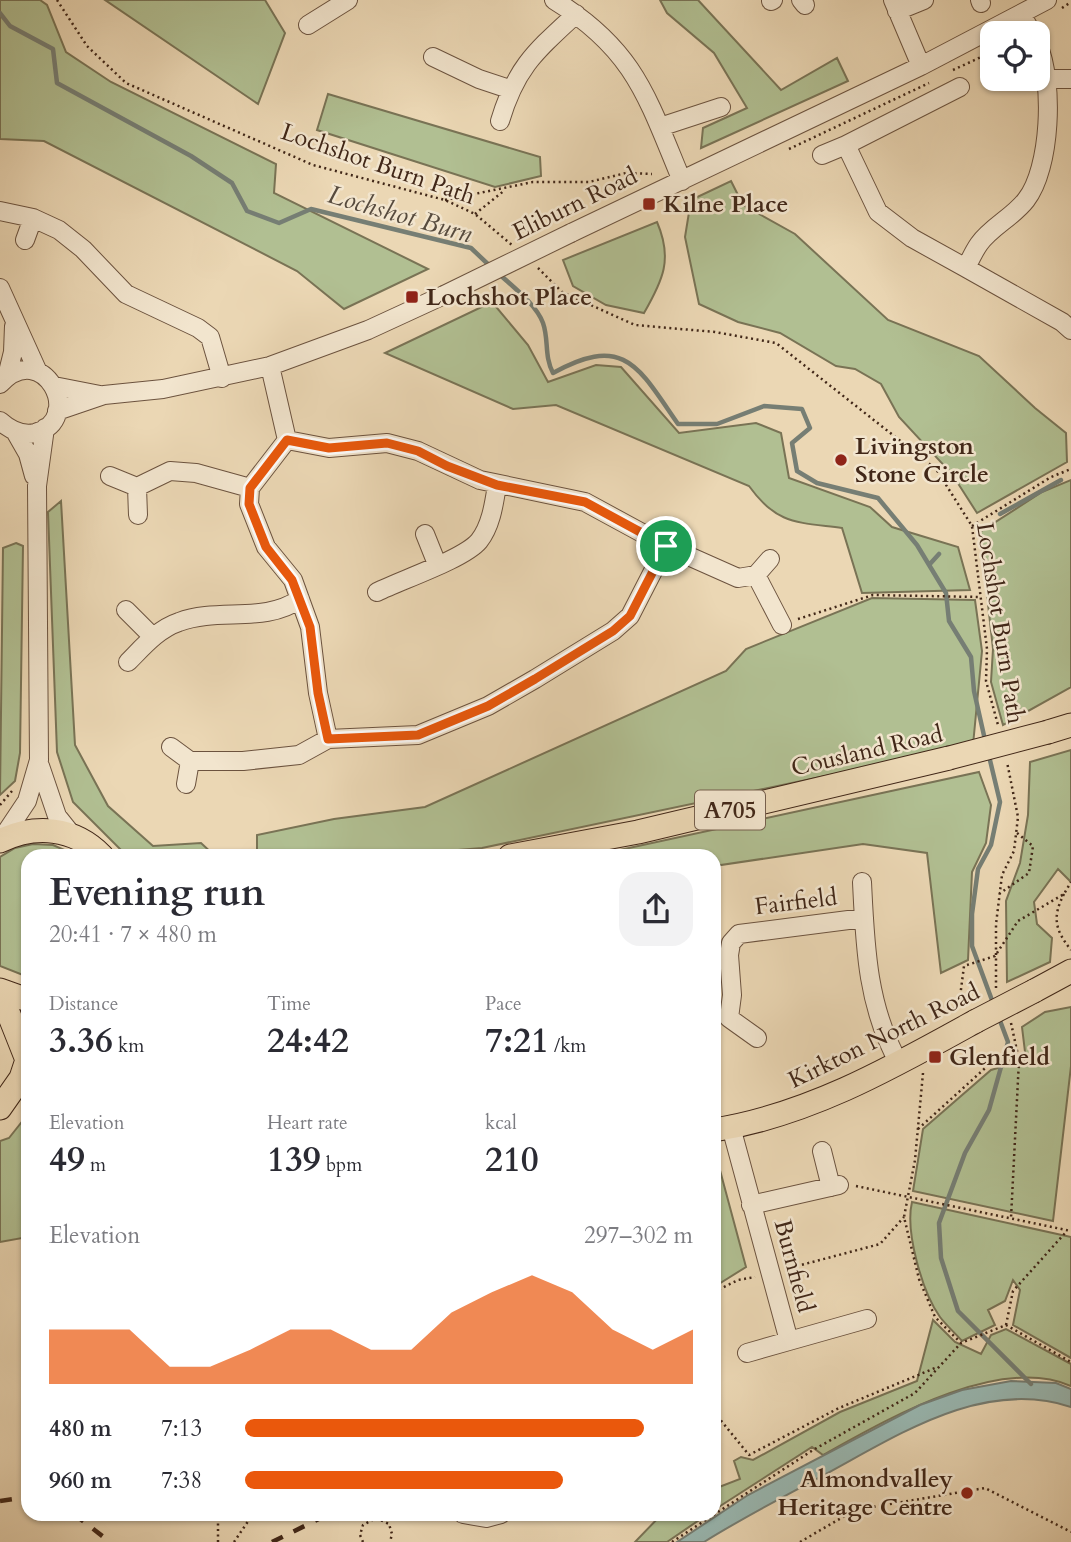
<!DOCTYPE html>
<html lang="en">
<head>
<meta charset="utf-8">
<style>
  body { margin:0; font-family:Cardo,serif; background:#f2f2f3; color:#2b2b33; height:100vh; display:flex; flex-direction:column; font-size:26px; white-space:nowrap }
  * { box-sizing:border-box; margin:0 }
  p { font-size:23px; color:#7c7c81 }
  .icon { flex:none; width:38px; height:38px; fill:none; stroke:currentColor; stroke-width:2; stroke-linecap:round; stroke-linejoin:round }
  .map { position:relative; flex:1; overflow:hidden }
  .panel { position:absolute; left:21px; top:849px; width:700px; height:672px; display:flex; flex-direction:column; background:#fff; border-radius:21px; box-shadow:0 2px 5px #0004 }
  .panel>* { flex:none }
  .tools { position:absolute; left:980px; top:21px; display:grid; gap:14px }
  .tools a { display:grid; place-items:center; width:70px; height:70px; border-radius:14px; background:#fff; box-shadow:0 2px 5px #0004; font-size:35px }
  .pin { position:absolute; display:grid; place-items:center; width:60px; height:60px; color:#fff; margin:-30px; border:4px solid #fff; border-radius:50%; box-shadow:0 2px 7px #0007 }
  .round { display:grid; place-items:center; flex:none; width:74px; height:74px; border-radius:21px; background:#f2f2f3 }
  .head { display:flex; align-items:center; justify-content:space-between; height:119px; padding:0 28px }
  h1 { font-size:38px; font-weight:700; line-height:52px }
  .figures { display:grid; grid-template-columns:repeat(3,1fr); gap:10px; height:119px; padding:7px 28px }
  .figures div { display:grid; align-content:center }
  .figures b { font-size:35px; font-weight:700 }
  .figures small { font-size:19px; font-weight:400 }
  .figures p { font-size:19px }
  .chart { height:196px; padding:14px 28px }
  .chart p { display:flex; justify-content:space-between }
  .chart svg { width:100%; height:126px; margin-top:7px; fill:#ea580c; opacity:.7 }
  ul { padding:0 28px; list-style:none; font-size:23px }
  li { display:grid; grid-template-columns:112px 84px 1fr; align-items:center; height:52px }
  li i { height:18px; border-radius:9px; background:#ea580c }
  .map>svg:first-child { display:block }
  .green { fill:#b1bf92; stroke:#797355; stroke-width:2 }
  .water { fill:#99b8b2; stroke:#767e74; stroke-width:2 }
  .lines { fill:none; stroke-linecap:round; stroke-linejoin:round }
  .stream { stroke:#767e74; stroke-width:4.5 }
  .minor-casing { stroke:#6c533f; stroke-width:20 }
  .major-casing { stroke:#412718; stroke-width:25 }
  .path { stroke:#412718; stroke-width:2.5; stroke-dasharray:2 3.5; stroke-linecap:butt }
  .minor { stroke:#f2e5ce; stroke-width:18 }
  .major { stroke:#ebd7b4; stroke-width:23 }
  .rail { stroke:#412718; stroke-width:4.5; stroke-dasharray:12 12; stroke-linecap:butt }
  .minor-bridge-casing { stroke:#6c533f; stroke-width:20; stroke-linecap:butt }
  .major-bridge-casing { stroke:#412718; stroke-width:25; stroke-linecap:butt }
  .minor-bridge { stroke:#f2e5ce; stroke-width:18 }
  .major-bridge { stroke:#ebd7b4; stroke-width:23 }
  .route-casing { stroke:#fff; stroke-width:14 }
  .route { stroke:#ea580c; stroke-width:9 }
  .poi-dot { fill:#8f2418; stroke:#f2e5ce; stroke-width:2.5 }
  .labels { text-anchor:middle; dominant-baseline:central; stroke-width:5; stroke-linejoin:round; paint-order:stroke }
  .shield { fill:#f2e5ce; stroke:#76604f; stroke-width:2 }
  .shield-label { font-size:23px; font-weight:bold; fill:#412718 }
  .street-label { font-size:24px; fill:#412718; stroke:#f2e5ce }
  .poi-label { font-size:24px; font-weight:bold; fill:#412718; stroke:#f2e5ce; text-anchor:start }
  .water-label { font-size:26px; font-style:italic; fill:#574b3e; stroke:#f2e5ce }
</style>
</head>
<body>
<div class="map">
<svg width="1071" height="1542" viewBox="0 0 1071 1542">
  <rect width="100%" height="100%" fill="#ebd7b4"/>
  <filter id="stains"><feTurbulence type="fractalNoise" baseFrequency=".00286" numOctaves="4"/><feColorMatrix values="0 0 0 0 .2 0 0 0 0 .09 0 0 0 0 .02 0 0 0 .5 -.17"/></filter>
  <radialGradient id="worn" r=".72"><stop offset=".6" stop-color="#630" stop-opacity="0"/><stop offset="1" stop-color="#630" stop-opacity=".3"/></radialGradient>
  <path class="green" d="M0 0H40L47 5 66 52 111 82 276 164 274 193 428 269 344 309 297 271 44 141 0 139Z
    M105 0H265L285 33 258 104Z
    M660 0H698L781 90 837 58 848 81 701 148 703 128 747 108 714 53 667 13Z
    M328 94 540 157 541 176 495 187 317 130Z
    M731 181 743 205 795 234 888 320 979 356 1035 408 1066 433 1067 462 977 513 952 474 899 417 881 384 855 369 836 366 780 333 738 322 699 304 685 237 691 200Z
    M657 222C673 259 663 280 644 313L606 305 573 286 563 260Z
    M492 302 528 345 548 382 596 365 621 367 679 433 756 423 781 433 789 478 870 507 892 527 958 547 970 590 862 593 842 528C797 522 777 525 749 486L556 405 513 409 385 353Z
    M1071 480V687L1003 725 991 682 993 649 980 532 1042 492Z
    M61 501 75 745 108 806 153 846 201 843 215 856H127L73 802 57 752 48 512Z
    M16 543 23 546 20 753 15 781 0 795 3 548Z
    M872 598 975 600 982 651 973 745 482 848 386 856H262L257 853V835L334 819 425 807 726 671 746 649Z
    M1071 750V882L1058 869 1034 902 1037 924 1052 938 1050 962 1007 982 1006 901 1020 863 1028 815 1030 762Z
    M979 772 991 805 986 843 972 872 968 960 941 973 927 853 863 844 714 866V856H592Z
    M33 844 53 845 78 856H28V977L0 966V857L15 848Z
    M1071 1007V1066L1053 1221 913 1191 923 1129 991 1070 1026 1060 1022 1027 1045 1012Z
    M28 1114V1237L0 1242V1141L9 1138Z
    M714 1148 746 1267 714 1287Z
    M912 1202 1071 1237V1358L1013 1325 1020 1290 1013 1280 1005 1301 988 1310 995 1325 962 1341C955 1333 946 1325 940 1317 922 1292 905 1231 912 1202Z
    M933 1320 955 1342 981 1354 991 1335 1006 1329 1071 1364V1386C998 1354 886 1420 823 1455L812 1447 714 1510V1489L740 1479 734 1461 741 1457 753 1460 840 1412 917 1381Z
    M662 1514H708L667 1542H635Z"/>
  <path class="water" d="M1011 1381 1056 1383 1071 1389V1407C984 1378 900 1434 826 1474 785 1496 744 1517 704 1542H677L748 1495 920 1405 962 1390Z"/>
  <g class="lines">
    <path class="stream" d="M0 13 10 26 53 49 57 83 191 156 232 183 247 211 279 223 311 209 471 248 491 267
      M498 273C513 287 536 304 543 323 549 340 544 356 553 373 625 333 639 368 678 424H717L764 406 802 409 810 428 792 443 797 471 817 483 878 498 917 545 946 593 949 621 971 657 974 691 985 740
      M1000 514 1061 480
      M929 565 939 554
      M989 756 1000 802 991 845 978 869 972 914V946L993 1003
      M999 1018 1008 1042 989 1110 965 1153 939 1223 941 1258 958 1311 1031 1384"/>
    <defs>
      <path id="minor" d="M554 0C635 50 647 97 682 181
        M801 0 805 5
        M893 0 921 66
        M980 0 981 3
        M771 1 773 0
        M897 11 924 0
        M1022 15 1032 33
        M308 25 348 0
        M1038 45C1054 82 1051 168 1026 200 1013 217 991 227 979 244 974 251 970 260 966 268L1062 322 1071 330
        M433 57 479 79 509 89
        M1047 79H1071
        M500 121C516 67 536 51 576 14
        M660 127 721 107
        M846 145 960 87
        M822 155 846 145 878 212 912 238 966 268
        M0 211 33 218 59 230 83 249 126 294 198 328 210 337 222 378
        M571 233 921 66 1047 0
        M25 240 33 218
        M0 288 38 372
        M7 376 13 352 14 326
        M0 384C43 337 86 420 35 433 21 436 10 430 0 421
        M54 386 100 395
        M57 411 104 395 163 389 270 366 368 330 444 295
        M16 433 28 454 34 476
        M287 440 329 448 387 443 418 451 480 480 585 502 666 546 738 578 756 575 782 625
        M110 476 137 487
        M138 515 137 487 170 471 196 473 250 488
        M425 534 437 564
        M756 575 770 559
        M377 592C401 580 464 559 479 541 491 526 494 504 497 485
        M126 610 153 637
        M128 662C143 647 158 629 179 622 219 607 264 624 300 599
        M328 739 418 735 488 706 535 679 613 631 630 616 666 546
        M171 747 190 761
        M40 766 57 816 73 836
        M186 784 190 761H243L299 755 328 739 318 693 310 627 293 580 266 547 249 504 250 488 287 440 270 366
        M1 840 27 801 39 760 37 486 45 428
        M862 882C865 945 867 1007 899 1063
        M757 1038 729 1018 732 995 729 955 731 943 739 934 864 918
        M731 1127 789 1341 747 1353
        M822 1151 831 1187
        M751 1205 839 1185
        M789 1341 867 1319
        M463 1514 486 1518 501 1514"/>
      <path id="major" d="M1048 732 1071 725
        M0 841C35 824 74 827 102 856
        M510 856 638 832 949 758
        M0 990 28 1000
        M1034 991 1071 971
        M0 992 27 1060
        M0 1108 21 1078 28 1057
        M714 1130C809 1115 893 1067 976 1021"/>
    </defs>
    <use href="#minor" class="minor-casing"/>
    <use href="#major" class="major-casing"/>
    <path class="path" d="M57 0 87 46 126 83 313 165 445 200 475 214 512 245
      M1062 8 1071 2
      M953 70 992 52
      M789 149 929 83
      M445 200 533 182H589L626 173 652 174
      M475 214 505 190
      M538 268 562 292 635 325 715 332 776 343 936 469 972 526 987 649 986 681 998 725
      M972 526 1051 477 1071 469
      M798 619 873 595 979 597
      M0 805 12 791
      M999 894 1029 873 1033 846 1017 833
      M1064 894C1052 917 1055 930 1071 950
      M996 988V924L1002 875 1014 851 1018 817 1007 762
      M944 1015 959 1005 964 966 995 956 1018 921 1064 894 1071 882
      M1011 1023 1019 1060 1011 1218
      M923 1073 915 1160 904 1217 919 1279 935 1317 961 1343
      M918 1129 993 1061 1017 1060
      M856 1186 1071 1231
      M786 1269 880 1244 904 1217
      M714 1292 738 1280 755 1277
      M1006 1325 1013 1291 1066 1232
      M714 1412 749 1455 839 1408 935 1368
      M218 1542V1514
      M234 1542 253 1514
      M363 1542 360 1535 363 1525 376 1518 389 1524 392 1534 390 1542
      M672 1542 813 1450 915 1393 961 1343 1006 1325 1071 1362
      M800 1542 855 1510 985 1488 1071 1532"/>
    <use href="#minor" class="minor"/>
    <use href="#major" class="major"/>
    <path class="rail" d="M0 1501 28 1497
      M74 1514 110 1542
      M272 1542 329 1514"/>
    <defs>
      <path id="minor-bridge" d="M444 295 571 233"/>
      <path id="major-bridge" d="M949 758 1048 732
        M976 1021 1034 991"/>
    </defs>
    <use href="#minor-bridge" class="minor-bridge-casing"/>
    <use href="#major-bridge" class="major-bridge-casing"/>
    <use href="#minor-bridge" class="minor-bridge"/>
    <use href="#major-bridge" class="major-bridge"/>
  </g>
  <g class="lines">
    <defs>
      <path id="route" d="M287 440 329 448 387 443 418 451 447 466 497 485 585 502 666 546 630 616 613 631 535 679 488 706 418 735 328 739 318 693 310 627 292 580 266 547 249 504 250 488Z"/>
    </defs>
    <use href="#route" class="route-casing"/>
    <use href="#route" class="route"/>
  </g>
  <g class="poi-dot">
    <rect x="642" y="197" width="14" height="14" rx="3.5"/>
    <rect x="405" y="290" width="14" height="14" rx="3.5"/>
    <circle cx="841" cy="460" r="7"/>
    <rect x="928" y="1050" width="14" height="14" rx="3.5"/>
    <circle cx="967" cy="1493" r="7"/>
  </g>
  <g class="labels">
    <rect class="shield" x="695" y="790.5" width="70" height="39" rx="5"/>
    <g class="shield-label">
      <text x="730" y="810">A705</text>
    </g>
    <g class="street-label">
      <text transform="translate(378 164) rotate(19)">Lochshot Burn Path</text>
      <text transform="translate(575 204) rotate(-26)">Eliburn Road</text>
      <text transform="translate(1000 623) rotate(81)">Lochshot Burn Path</text>
      <text transform="translate(867 751) rotate(-13)">Cousland Road</text>
      <text transform="translate(796 902) rotate(-7)">Fairfield</text>
      <text transform="translate(884 1036) rotate(-26)">Kirkton North Road</text>
      <text transform="translate(794 1266) rotate(75)">Burnfield</text>
    </g>
    <g class="poi-label">
      <text x="663" y="204">Kilne Place</text>
      <text x="426" y="297">Lochshot Place</text>
      <text x="855" y="446">Livingston<tspan x="855" dy="28">Stone Circle</tspan></text>
      <text x="949" y="1057">Glenfield</text>
      <text x="953" y="1479" text-anchor="end">Almondvalley<tspan x="953" dy="28">Heritage Centre</tspan></text>
    </g>
    <g class="water-label">
      <text transform="translate(400 214) rotate(16)">Lochshot Burn</text>
    </g>
  </g>
  <rect width="100%" height="100%" filter="url(#stains)"/>
  <rect width="100%" height="100%" fill="url(#worn)"/>
</svg>
<div class="tools">
<a><svg class="icon" aria-label="locate" viewBox="0 0 24 24"><circle cx="12" cy="12" r="6"/><path d="M12 2v4M12 18v4M2 12h4M18 12h4"/></svg></a>
</div>
<div class="pin" style="left:666px;top:546px;background:#1e9e55"><svg class="icon" aria-label="arrive" viewBox="0 0 24 24"><path d="M6 21V4h12l-3 4 3 4H6"/></svg></div>
<section class="panel">
<div class="head"><div><h1>Evening run</h1><p>20:41 · 7 × 480 m</p></div><a class="round"><svg class="icon" aria-label="share" viewBox="0 0 24 24"><path d="M12 15V3M7 8l5-5 5 5M5 13v7h14v-7"/></svg></a></div>
<div class="figures">
<div><p>Distance</p><b>3.36<small> km</small></b></div>
<div><p>Time</p><b>24:42</b></div>
<div><p>Pace</p><b>7:21<small> /km</small></b></div>
</div>
<div class="figures">
<div><p>Elevation</p><b>49<small> m</small></b></div>
<div><p>Heart rate</p><b>139<small> bpm</small></b></div>
<div><p>kcal</p><b>210</b></div>
</div>
<div class="chart"><p><span>Elevation</span>297–302 m</p>
<svg viewBox="0 0 160 44" preserveAspectRatio="none"><path d="M0 44V25L10 25L20 25L30 38L40 38L50 32L60 25L70 25L80 32L90 32L100 19L110 12L120 6L130 12L140 25L150 32L160 25V44z"/></svg>
</div>
<ul>
<li><b>480 m</b>7:13<i style="width:89%"></i></li>
<li><b>960 m</b>7:38<i style="width:71%"></i></li>
</ul>
</section>
</div>
</body>
</html>
